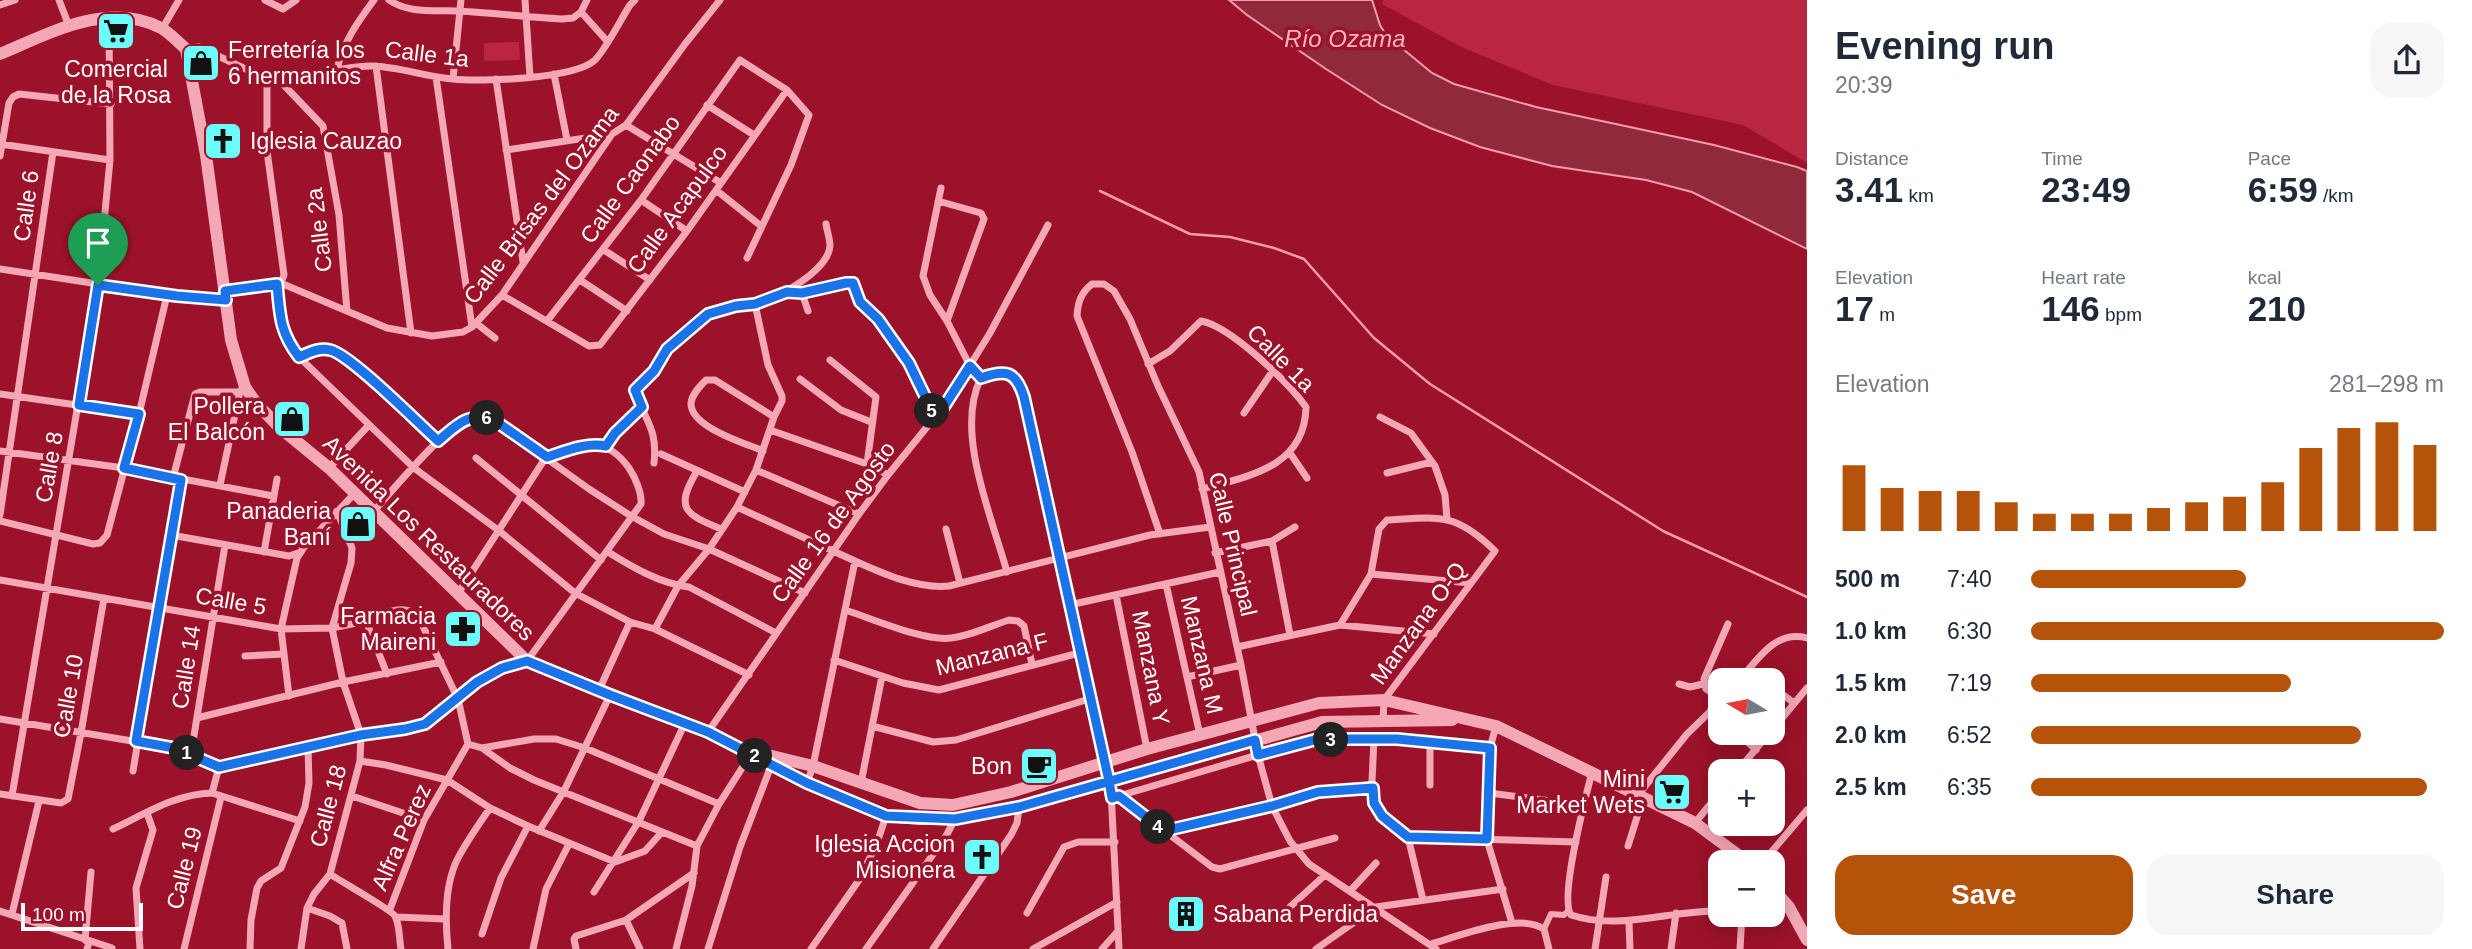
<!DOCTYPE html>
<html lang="en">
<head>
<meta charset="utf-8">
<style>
  body { margin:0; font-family:Helvetica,sans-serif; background:#f6f6f7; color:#1f2937; height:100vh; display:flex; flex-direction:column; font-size:26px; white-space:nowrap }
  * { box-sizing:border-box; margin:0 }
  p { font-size:23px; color:#747a83 }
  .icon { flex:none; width:38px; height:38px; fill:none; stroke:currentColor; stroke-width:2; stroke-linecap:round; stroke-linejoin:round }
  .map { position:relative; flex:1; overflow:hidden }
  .side { display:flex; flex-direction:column; background:#fff; width:665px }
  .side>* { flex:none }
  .needle { width:46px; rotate:280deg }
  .buttons { position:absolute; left:1708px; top:668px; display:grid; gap:14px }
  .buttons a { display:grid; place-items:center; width:77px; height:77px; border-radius:14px; background:#fff; box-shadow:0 4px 18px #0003; font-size:35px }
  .scale { position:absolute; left:21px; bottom:18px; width:122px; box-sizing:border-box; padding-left:7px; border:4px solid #fff; border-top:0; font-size:19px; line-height:24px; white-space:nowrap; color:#fff; -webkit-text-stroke:5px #9c122a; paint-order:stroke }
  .pin { position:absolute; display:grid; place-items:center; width:60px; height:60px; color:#fff; margin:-72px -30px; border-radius:50% 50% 50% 0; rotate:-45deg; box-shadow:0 0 7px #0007 }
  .pin .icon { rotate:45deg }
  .km { position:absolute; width:35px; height:35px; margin:-18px; border-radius:50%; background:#222; color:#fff; font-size:19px; line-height:35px; text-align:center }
  .round { display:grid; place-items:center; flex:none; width:74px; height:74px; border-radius:21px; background:#f6f6f7 }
  .overview { display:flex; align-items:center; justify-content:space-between; height:119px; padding:0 28px }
  h1 { font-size:38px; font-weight:600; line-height:52px }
  .figures { display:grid; grid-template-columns:repeat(3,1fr); gap:10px; height:119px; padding:7px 28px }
  .figures div { display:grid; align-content:center }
  .figures b { font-size:35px; font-weight:600 }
  .figures small { font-size:19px; font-weight:400 }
  .figures p { font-size:19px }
  .chart { height:196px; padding:14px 28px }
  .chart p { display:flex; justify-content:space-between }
  .chart svg { width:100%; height:126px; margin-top:7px; stroke:#b45309; stroke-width:6 }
  .button { display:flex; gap:14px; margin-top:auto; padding:14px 28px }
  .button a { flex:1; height:80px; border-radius:21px; background:#b45309; color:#fff; font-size:28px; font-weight:600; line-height:80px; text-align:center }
  .button a+a { background:#f6f6f7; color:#1f2937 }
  ul { padding:0 28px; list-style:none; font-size:23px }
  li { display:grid; grid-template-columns:112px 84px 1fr; align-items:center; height:52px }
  li i { height:18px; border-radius:9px; background:#b45309 }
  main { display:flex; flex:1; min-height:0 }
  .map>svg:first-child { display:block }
  .green { fill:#ba2541 }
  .water { fill:#8f293b; stroke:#f79aac; stroke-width:2 }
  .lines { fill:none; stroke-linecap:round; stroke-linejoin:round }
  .stream { stroke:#f79aac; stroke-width:2.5 }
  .pedestrian { stroke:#f4a8b6; stroke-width:6 }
  .minor { stroke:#f4a8b6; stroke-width:7 }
  .tertiary { stroke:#f4a8b6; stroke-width:12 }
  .route-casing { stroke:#fff; stroke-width:14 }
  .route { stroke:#1a73e8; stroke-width:9 }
  .labels { text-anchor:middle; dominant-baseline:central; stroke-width:7; stroke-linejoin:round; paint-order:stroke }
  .poi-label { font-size:23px; fill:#fff; stroke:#9c122a; text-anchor:end }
  .street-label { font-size:23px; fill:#fff; stroke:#9c122a }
  .water-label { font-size:24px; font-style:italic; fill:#fab4c2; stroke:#9c122a }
</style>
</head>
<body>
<main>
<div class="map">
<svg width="1807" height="949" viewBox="0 0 1807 949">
  <rect width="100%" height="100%" fill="#9c122a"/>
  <path class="green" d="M1384 0H1807V163L1743 125 1553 85 1461 47 1382 4Z
    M519 42 520 60 484 61V43Z"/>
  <path class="water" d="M1229 0H1372L1380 25 1386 35 1432 73 1454 84 1536 107 1714 145 1797 167 1807 171V249L1692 192 1646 180 1552 166 1480 147 1430 128 1382 105 1326 69 1247 15Z"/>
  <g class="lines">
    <path class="stream" d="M1100 191 1190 234 1230 237 1274 248 1304 259 1374 338 1430 384 1663 531 1807 597"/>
    <path class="pedestrian" d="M1544 929 1551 914 1564 915 1568 911"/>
    <path class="minor" d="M59 0 69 26
      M265 0 283 9 296 0
      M389 0C409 14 434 10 458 11 493 13 527 17 562 19L573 18 581 12 607 41
      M525 0 530 77
      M0 5 15 0
      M581 12 587 0
      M162 29 179 0
      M186 49 199 47 267 79C303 82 337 65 373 66 400 67 426 77 453 79 481 82 575 79 595 60 606 49 621 19 630 5L635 0
      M376 66 411 333
      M337 69C344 41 357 23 374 0
      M554 74 567 140
      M436 77 472 327
      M267 79V151L284 275 282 280 277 284C280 315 279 331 299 357L414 468 498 530 575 593 630 622 655 629 749 675
      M453 79 461 0
      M496 79 523 262
      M279 80 323 126 339 215 347 311
      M707 105 754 135
      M626 125 721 183
      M0 144 110 160
      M506 150 612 134
      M0 156 9 103 13 97 19 94 111 104
      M941 188 923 276 930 295 947 321 970 366 981 378
      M716 190 761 226
      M641 200 687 231
      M938 201 981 213 984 219 947 321
      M604 250 650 280
      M0 269 177 296 226 300
      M580 280 627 311
      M225 291 283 284 387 328 432 336 463 332 472 327 502 295 612 134 626 125 685 44 720 0
      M787 291 802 293 846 283H853L860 302 878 319 909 363 936 419
      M802 293 808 311
      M502 295 589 346 600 345 687 231 787 90
      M547 321 641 200 740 60 787 90 809 115 791 165 747 258
      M476 323 495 338
      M299 357C309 353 319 348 330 350 350 354 419 424 438 441
      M830 360 876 397 867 464
      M1148 364 1170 351 1201 321C1230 326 1288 382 1306 407 1305 467 1249 476 1202 489
      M981 378 993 373 1012 374 1020 383 1024 397 1111 791 1119 949
      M981 378C954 431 992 517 1007 572
      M800 379 841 410 871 422
      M0 394 139 414
      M1244 413 1272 372
      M1380 417 1411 433 1435 466 1445 495 1447 519
      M770 430 867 464 888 475
      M606 446 615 433 642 407
      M0 451 124 468 273 496
      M763 451C745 443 690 427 691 403 692 394 700 386 706 380H715L774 417
      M1290 453 1307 478
      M661 454 745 492
      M476 458 601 560
      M654 463C658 427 644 421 635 390 661 365 673 337 705 316 720 306 739 308 756 304 778 298 828 271 830 246 830 239 827 231 826 224
      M329 468 368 426
      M756 470 859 514
      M697 471C675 508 684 514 721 529
      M1387 473 1432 462
      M173 478 195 394 200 392H238
      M220 485 240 391
      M737 507 855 561 813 766 807 783
      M374 511C390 493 448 424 467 419 476 416 485 417 493 420L589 489 631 516 664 534 709 549 805 593
      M0 515 53 152
      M0 521 93 544 100 543 107 535 139 414 167 295
      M946 529 960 583
      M1160 534 1132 452 1077 316C1078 301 1081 293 1092 284H1104L1114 291 1130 319 1158 386 1199 472 1241 665 1258 755 1272 806 1290 841 1309 864 1436 949
      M171 535 289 556 301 552
      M1272 541 1290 635
      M264 552 277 479
      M608 552C632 567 661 584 689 587L776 633
      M1215 553 1272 541 1295 527
      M855 561C884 574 917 589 949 586L1150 535 1210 527
      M1371 574 1471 583
      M0 580 281 629 332 628 366 621 387 674
      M1166 584 1200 735
      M459 592 546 457
      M1116 595 1147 749
      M1069 605 1220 572
      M845 610C871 618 925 642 951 638 970 636 990 626 1009 620L1018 621 1024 626 1032 664
      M366 621C383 615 403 602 418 616L458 699 468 744
      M1340 625 1371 574 1379 529 1387 520C1439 517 1455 512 1495 551L1384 700 1383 721
      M655 629 678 586 709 549 737 507 756 470 774 417 782 401V396L768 365 755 304
      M1237 647 1340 625 1434 634
      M245 656 284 654
      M834 660 903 683 939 690 1079 653
      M1187 677 1241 665
      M1764 680 1765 681
      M1739 681C1757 660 1776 629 1807 638
      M1679 684 1690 687 1703 684
      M1773 687 1794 703
      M599 690 630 622
      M289 696 281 629 297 558 304 547 355 493
      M1720 699 1706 689 1704 679 1728 624
      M1711 709 1720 717
      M197 718 343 682 441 662
      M0 719 174 748 219 767 361 735 424 724 477 682 502 668 527 661 641 504C642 493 635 477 629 468 604 433 581 446 546 457
      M872 726 933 742 956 740 1089 699
      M1496 726 1490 748 1487 840 1512 923
      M1773 729 1807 688
      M708 732 859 514 888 475 948 401 990 333 1048 225
      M1738 733 1756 750
      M1374 739 1372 781 1374 803 1382 816 1408 837 1423 900
      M468 744 482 748 534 739H556L585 748 719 804
      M482 748 510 768 534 780 697 846
      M191 754 225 545
      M360 761 386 765 447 780 490 808 528 826 615 862 645 851 662 832
      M133 771 181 480
      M1592 772C1586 796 1559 898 1571 915 1620 931 1670 910 1720 911
      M1737 772 1769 733
      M861 783 882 676
      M1430 785V744
      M212 793 219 767
      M1489 793 1583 805
      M0 794 61 803 68 799 81 733 104 598
      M1638 795 1687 734 1720 702
      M12 796 98 285 110 160 109 17
      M352 796 424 820
      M1119 796 1212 867 1220 869 1335 838
      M1112 798 1305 741C1366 733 1429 744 1490 748
      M1695 823 1720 792
      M113 829C145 814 175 794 212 793L300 821
      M539 831 564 791 610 695
      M1164 831 1272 806 1318 792 1373 788
      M1408 837 1576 842
      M1628 846 1643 798
      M1762 863 1807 810
      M330 874C340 881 392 910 395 916 400 925 399 939 401 949
      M1351 890 1376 863
      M594 892 639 821 685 723
      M307 908 330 916 342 923 347 949
      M390 909 424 820 468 744
      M0 911 112 948
      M1027 913 1064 847 1078 842H1115
      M12 914 39 801
      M1281 915 1325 875
      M396 917 445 919
      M626 920 640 949
      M1629 922 1630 949
      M482 934 501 878 528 826
      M1431 944C1459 936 1519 912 1544 929L1549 949
      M87 949 89 943 85 940 91 872
      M140 949 136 888 153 830 147 813
      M184 949 221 797
      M250 949 251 920 257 888 261 881 281 868 305 807 309 783 308 748
      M301 949 307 908 314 894 330 874 360 761 361 735 343 682 332 628 351 563 352 548 337 511
      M448 949C445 920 444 885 458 858 467 841 479 824 490 808
      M533 949 546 889 569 844
      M576 949 574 939 576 936 626 920 694 873
      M676 949 692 886 697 846 719 804 751 754
      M708 949 740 847 771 766
      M811 949 859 880 877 843 886 816
      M866 949 946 836 955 819
      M933 949 1011 835 1017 823 1019 807
      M1033 949 1117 902
      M1102 949 1118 931
      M1316 949 1376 907 1503 889
      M1595 949 1606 877
      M1671 949 1676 913
      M1740 949 1742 915"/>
    <path class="tertiary" d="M0 54C48 34 109 0 161 28 170 33 178 42 186 49L206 155 231 340 245 387 256 403 279 427 329 468 527 661 708 732 742 749 813 766 920 803 953 805 1011 792 1147 749 1319 703 1384 700 1496 726 1695 823 1749 863
      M755 756 807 783 886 816 920 819H955L1019 807 1322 722 1452 720
      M1773 889 1789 907 1807 940"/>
  </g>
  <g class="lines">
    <defs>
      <path id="route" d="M98 285 79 405 139 414 124 468 181 480 136 741 174 748 219 767 361 735 405 729 425 724 477 682 502 668 527 661 610 695 708 732 807 783 886 816 955 819 1019 807 1255 740 1258 755 1318 739H1397L1490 748 1487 839 1408 837 1382 816 1374 803 1373 788 1318 792 1272 806 1164 831 1119 796 1112 798 1109 781 1024 397C1016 371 1006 369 981 378L970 366 936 419 909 363 878 319 860 302 853 283H846L802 293 787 292 755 304 736 306 708 314 667 349 654 371 635 390 642 407 615 433 606 446C586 442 566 451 547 457L494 420C468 411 456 426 438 441 419 424 350 354 330 350 319 347 309 353 299 357 279 331 280 314 277 284L225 291 226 300 177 296 98 285"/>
    </defs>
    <use href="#route" class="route-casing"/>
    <use href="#route" class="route"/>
  </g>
  <defs>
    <symbol id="supermarket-square" viewBox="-11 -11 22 22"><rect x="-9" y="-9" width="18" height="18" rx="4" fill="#6bfffc" stroke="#9c122a"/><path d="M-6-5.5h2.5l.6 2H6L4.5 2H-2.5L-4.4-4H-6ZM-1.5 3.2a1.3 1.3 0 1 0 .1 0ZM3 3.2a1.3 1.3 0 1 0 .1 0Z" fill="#111"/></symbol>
    <symbol id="shop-square" viewBox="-11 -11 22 22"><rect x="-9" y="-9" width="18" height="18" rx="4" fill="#6bfffc" stroke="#9c122a"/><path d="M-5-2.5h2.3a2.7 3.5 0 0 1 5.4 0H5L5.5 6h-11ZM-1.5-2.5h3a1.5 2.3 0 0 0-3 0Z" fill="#111"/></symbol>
    <symbol id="church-square" viewBox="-11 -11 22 22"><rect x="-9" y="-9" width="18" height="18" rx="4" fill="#6bfffc" stroke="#9c122a"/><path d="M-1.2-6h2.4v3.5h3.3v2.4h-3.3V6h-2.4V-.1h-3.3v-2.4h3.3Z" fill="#111"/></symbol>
    <symbol id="pharmacy-square" viewBox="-11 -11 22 22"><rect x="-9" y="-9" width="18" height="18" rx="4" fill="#6bfffc" stroke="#9c122a"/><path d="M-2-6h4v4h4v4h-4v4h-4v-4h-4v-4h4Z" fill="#111"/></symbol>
    <symbol id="cafe-square" viewBox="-11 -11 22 22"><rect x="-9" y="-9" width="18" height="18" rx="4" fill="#6bfffc" stroke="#9c122a"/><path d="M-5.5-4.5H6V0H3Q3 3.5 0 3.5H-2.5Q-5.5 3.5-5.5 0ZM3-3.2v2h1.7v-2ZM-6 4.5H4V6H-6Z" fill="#111"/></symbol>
    <symbol id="building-square" viewBox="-11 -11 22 22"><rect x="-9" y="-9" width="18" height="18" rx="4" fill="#6bfffc" stroke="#9c122a"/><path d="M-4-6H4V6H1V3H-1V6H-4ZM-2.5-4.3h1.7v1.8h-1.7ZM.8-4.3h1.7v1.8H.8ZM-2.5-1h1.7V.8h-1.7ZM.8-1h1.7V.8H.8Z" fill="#111"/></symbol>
  </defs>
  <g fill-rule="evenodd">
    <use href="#supermarket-square" x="94" y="9" width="44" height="44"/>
    <use href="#shop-square" x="179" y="41" width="44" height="44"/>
    <use href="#church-square" x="201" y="119" width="44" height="44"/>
    <use href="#shop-square" x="270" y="397" width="44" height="44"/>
    <use href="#shop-square" x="336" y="502" width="44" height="44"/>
    <use href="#pharmacy-square" x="441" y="607" width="44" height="44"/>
    <use href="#cafe-square" x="1017" y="744" width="44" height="44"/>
    <use href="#supermarket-square" x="1650" y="770" width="44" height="44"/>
    <use href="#church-square" x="960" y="835" width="44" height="44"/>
    <use href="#building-square" x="1164" y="892" width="44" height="44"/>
  </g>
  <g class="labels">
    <g class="poi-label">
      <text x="228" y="50" text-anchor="start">Ferretería los<tspan x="228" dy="26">6 hermanitos</tspan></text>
      <text x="116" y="69" text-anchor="middle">Comercial<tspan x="116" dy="26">de la Rosa</tspan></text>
      <text x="250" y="141" text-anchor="start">Iglesia Cauzao</text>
      <text x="265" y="406">Pollera<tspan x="265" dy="26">El Balcón</tspan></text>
      <text x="331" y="511">Panaderia<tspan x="331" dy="26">Baní</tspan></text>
      <text x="436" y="616">Farmacia<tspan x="436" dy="26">Maireni</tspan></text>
      <text x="1012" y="766">Bon</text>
      <text x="1645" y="779">Mini<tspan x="1645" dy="26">Market Wets</tspan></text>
      <text x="955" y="844">Iglesia Accion<tspan x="955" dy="26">Misionera</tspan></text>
      <text x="1213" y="914" text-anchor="start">Sabana Perdida</text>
    </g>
    <g class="street-label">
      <text transform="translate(427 54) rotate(7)">Calle 1a</text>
      <text transform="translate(630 179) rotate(-54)">Calle Caonabo</text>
      <text transform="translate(541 205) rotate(-53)">Calle Brisas del Ozama</text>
      <text transform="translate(26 206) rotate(-82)">Calle 6</text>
      <text transform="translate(677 209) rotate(-54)">Calle Acapulco</text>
      <text transform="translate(319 230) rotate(-97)">Calle 2a</text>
      <text transform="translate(1281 358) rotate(45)">Calle 1a</text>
      <text transform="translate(49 467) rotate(-80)">Calle 8</text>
      <text transform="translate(833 522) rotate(-54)">Calle 16 de Agosto</text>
      <text transform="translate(429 538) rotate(44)">Avenida Los Restauradores</text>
      <text transform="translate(1233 544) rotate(77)">Calle Principal</text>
      <text transform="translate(231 601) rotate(10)">Calle 5</text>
      <text transform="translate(1418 623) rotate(-54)">Manzana O-Q</text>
      <text transform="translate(992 654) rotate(-14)">Manzana F</text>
      <text transform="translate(1202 655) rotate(77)">Manzana M</text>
      <text transform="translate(186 667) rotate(-81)">Calle 14</text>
      <text transform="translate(1151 668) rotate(79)">Manzana Y</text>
      <text transform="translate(68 696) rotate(-80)">Calle 10</text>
      <text transform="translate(328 806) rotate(-75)">Calle 18</text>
      <text transform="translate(401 837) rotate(-66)">Alfra Perez</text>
      <text transform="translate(184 868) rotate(-76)">Calle 19</text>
    </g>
    <g class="water-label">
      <text x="1345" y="38">Río Ozama</text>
    </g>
  </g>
</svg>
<div class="buttons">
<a><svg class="needle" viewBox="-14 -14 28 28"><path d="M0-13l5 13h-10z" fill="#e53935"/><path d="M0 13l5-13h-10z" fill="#747a83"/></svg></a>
<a>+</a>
<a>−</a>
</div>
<div class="scale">100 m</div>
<div class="pin" style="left:98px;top:285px;background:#1e9e55"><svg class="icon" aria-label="arrive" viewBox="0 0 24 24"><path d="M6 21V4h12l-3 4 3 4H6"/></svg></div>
<b class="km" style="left:187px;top:753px">1</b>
<b class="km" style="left:755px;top:756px">2</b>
<b class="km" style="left:1331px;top:740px">3</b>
<b class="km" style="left:1158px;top:827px">4</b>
<b class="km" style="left:932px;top:411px">5</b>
<b class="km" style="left:487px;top:418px">6</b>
</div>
<section class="side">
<div class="overview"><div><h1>Evening run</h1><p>20:39</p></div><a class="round"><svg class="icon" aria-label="share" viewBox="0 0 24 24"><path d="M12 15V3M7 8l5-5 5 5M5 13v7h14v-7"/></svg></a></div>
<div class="figures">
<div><p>Distance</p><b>3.41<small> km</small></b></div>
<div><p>Time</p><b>23:49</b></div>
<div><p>Pace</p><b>6:59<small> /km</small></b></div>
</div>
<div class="figures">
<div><p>Elevation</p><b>17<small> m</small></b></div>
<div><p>Heart rate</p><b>146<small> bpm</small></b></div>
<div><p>kcal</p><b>210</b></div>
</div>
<div class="chart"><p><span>Elevation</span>281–298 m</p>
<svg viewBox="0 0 160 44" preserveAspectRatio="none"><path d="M5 44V21M15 44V29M25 44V30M35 44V30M45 44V34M55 44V38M65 44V38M75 44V38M85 44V36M95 44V34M105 44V32M115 44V27M125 44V15M135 44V8M145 44V6M155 44V14"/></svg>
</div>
<ul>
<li><b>500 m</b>7:40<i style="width:52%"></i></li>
<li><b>1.0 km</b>6:30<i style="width:100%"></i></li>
<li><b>1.5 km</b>7:19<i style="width:63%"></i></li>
<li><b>2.0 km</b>6:52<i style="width:80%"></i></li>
<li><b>2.5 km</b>6:35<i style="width:96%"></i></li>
</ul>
<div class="button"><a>Save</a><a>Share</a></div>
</section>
</main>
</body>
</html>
